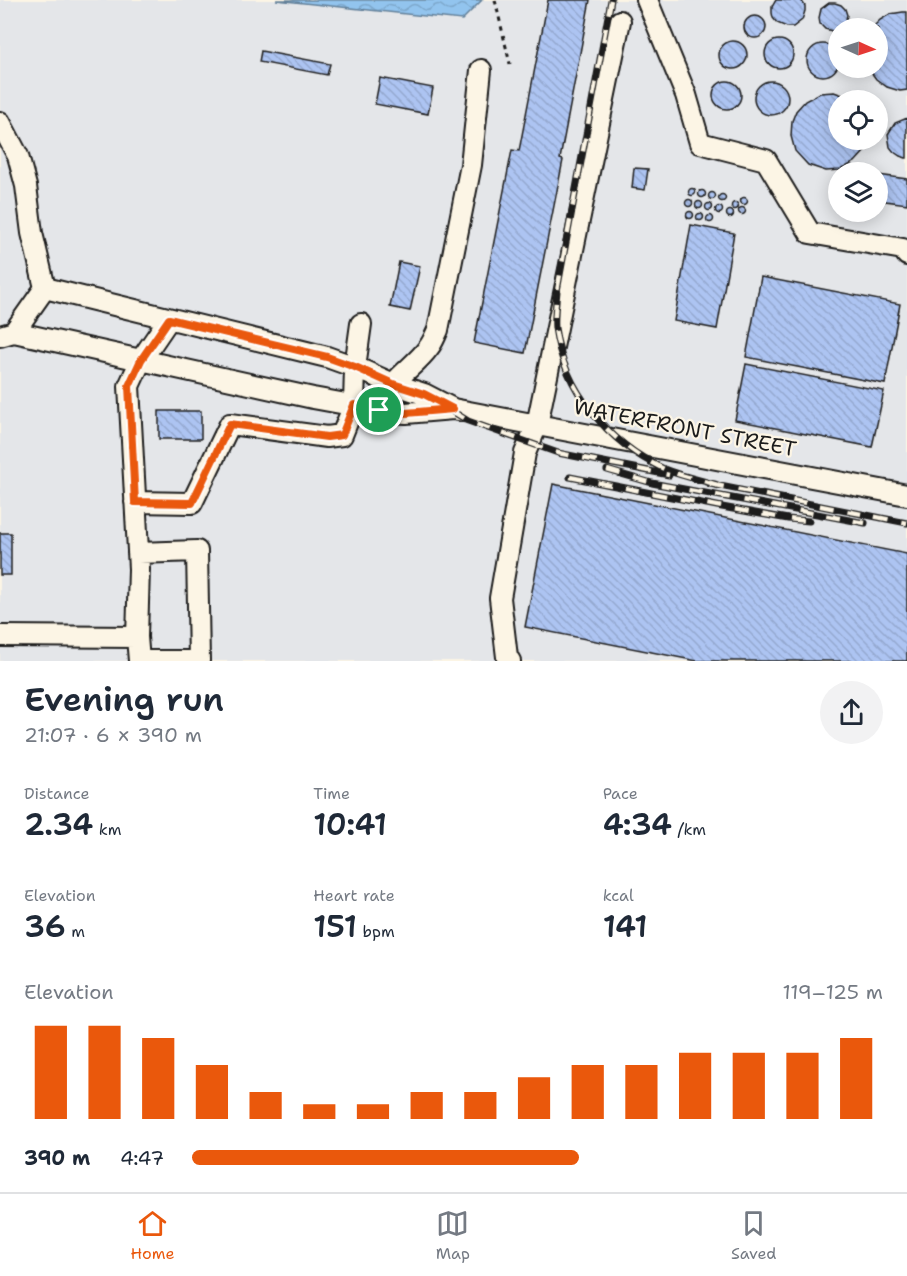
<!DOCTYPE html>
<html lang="en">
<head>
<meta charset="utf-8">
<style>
  body { margin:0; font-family:"Shantell Sans",sans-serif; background:#f2f2f3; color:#1f2937; height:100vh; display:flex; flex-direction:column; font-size:22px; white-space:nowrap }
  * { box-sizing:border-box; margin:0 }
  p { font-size:20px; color:#747a83 }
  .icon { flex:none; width:33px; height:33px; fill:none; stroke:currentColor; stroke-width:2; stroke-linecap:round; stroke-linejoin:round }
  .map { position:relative; height:661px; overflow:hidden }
  .panel { display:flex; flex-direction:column; background:#fff; flex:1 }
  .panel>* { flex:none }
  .needle { width:39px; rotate:93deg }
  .controls { position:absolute; left:828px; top:18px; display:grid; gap:12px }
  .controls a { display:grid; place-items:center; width:60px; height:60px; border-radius:50%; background:#fff; box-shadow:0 3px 15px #0003; font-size:30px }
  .pin { position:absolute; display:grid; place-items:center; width:51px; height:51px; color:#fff; margin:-26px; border:3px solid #fff; border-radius:50%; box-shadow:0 2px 6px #0007 }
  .round { display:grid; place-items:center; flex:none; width:63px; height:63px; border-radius:32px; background:#f2f2f3 }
  .head { display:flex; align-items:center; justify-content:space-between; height:102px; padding:0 24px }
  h1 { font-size:33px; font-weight:600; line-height:45px }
  .stats { display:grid; grid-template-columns:repeat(3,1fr); gap:9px; height:102px; padding:6px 24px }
  .stats div { display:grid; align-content:center }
  .stats b { font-size:30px; font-weight:600 }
  .stats small { font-size:16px; font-weight:400 }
  .stats p { font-size:16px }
  .chart { height:168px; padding:12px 24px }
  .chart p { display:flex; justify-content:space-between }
  .chart svg { width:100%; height:108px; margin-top:6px; stroke:#ea580c; stroke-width:6 }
  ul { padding:0 24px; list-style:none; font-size:20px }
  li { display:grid; grid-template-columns:96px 72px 1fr; align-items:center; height:45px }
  li i { height:15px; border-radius:8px; background:#ea580c }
  .dock { display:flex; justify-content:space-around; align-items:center; height:84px; border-top:2px solid #e0e1e3; background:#fff; font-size:16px; color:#747a83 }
  .dock a { display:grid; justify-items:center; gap:3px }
  .dock .active { color:#ea580c }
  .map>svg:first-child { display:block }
  .built { fill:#e4e6e9; fill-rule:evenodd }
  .water { fill:url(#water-waves); stroke:#63819a; stroke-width:1.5 }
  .building { fill:url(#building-back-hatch); stroke:#1c1c1c; stroke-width:1.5 }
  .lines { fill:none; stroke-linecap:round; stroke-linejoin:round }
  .minor-casing { stroke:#1c1c1c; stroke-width:24 }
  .path { stroke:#1c1c1c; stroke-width:3; stroke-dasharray:4.5 4.5; stroke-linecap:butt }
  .minor { stroke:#fcf5e5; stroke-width:20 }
  .rail-casing { stroke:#1c1c1c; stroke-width:7 }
  .rail { stroke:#fcf5e5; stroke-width:4.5; stroke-dasharray:14; stroke-linecap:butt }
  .route-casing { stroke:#fff; stroke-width:12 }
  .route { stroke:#ea580c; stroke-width:8 }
  .labels { text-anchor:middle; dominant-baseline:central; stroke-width:4.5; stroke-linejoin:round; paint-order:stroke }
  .street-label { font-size:21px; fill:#1c1c1c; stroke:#fcf5e5 }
</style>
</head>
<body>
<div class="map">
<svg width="907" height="661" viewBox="0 0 907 661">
  <defs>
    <pattern id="water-waves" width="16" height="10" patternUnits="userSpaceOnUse" patternTransform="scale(1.5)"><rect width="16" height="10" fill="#92c4ee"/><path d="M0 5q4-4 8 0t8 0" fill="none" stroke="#7da8cc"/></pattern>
    <pattern id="building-back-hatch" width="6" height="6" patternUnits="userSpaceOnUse" patternTransform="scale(1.5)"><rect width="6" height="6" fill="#adc4f2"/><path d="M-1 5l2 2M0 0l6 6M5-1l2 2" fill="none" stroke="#94a8cf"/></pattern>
  </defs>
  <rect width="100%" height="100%" fill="#fcf5e5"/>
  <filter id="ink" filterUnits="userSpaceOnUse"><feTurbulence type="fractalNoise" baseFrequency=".0167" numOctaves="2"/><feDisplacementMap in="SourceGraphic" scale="12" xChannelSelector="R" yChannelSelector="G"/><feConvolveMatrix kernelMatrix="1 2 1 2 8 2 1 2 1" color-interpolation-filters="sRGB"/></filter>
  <g filter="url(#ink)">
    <path class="built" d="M0 0H276L461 20 482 0H907V661H0ZM838 28H878V68H838ZM838 100H878V140H838ZM838 172H878V212H838Z"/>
    <path class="water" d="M276 0H482L462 20Z"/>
    <path class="building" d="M548 0H590L560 159 563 160 525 353 474 343 512 150 519 151Z
      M776 0H801L805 6V11L802 20 793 27H787L777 23 773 18 772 13V7Z
      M829 3H835L841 5 845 9 847 15 845 24 837 31H832L825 29 820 24 819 18 821 9Z
      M903 12H907V90L900 91 887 87 876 79 868 68H878V28H872L880 20 890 14Z
      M744 27a11 11 0 1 1 22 0a11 11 0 1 1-22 0Z
      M765 54a14 14 0 1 1 28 0a14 14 0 1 1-28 0Z
      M719 55a14 14 0 1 1 28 0a14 14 0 1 1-28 0Z
      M807 60a16 16 0 1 1 32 0a16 16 0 1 1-32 0Z
      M261 51 330 64 327 75 259 62Z
      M380 78 433 88 428 114 375 104Z
      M713 95a14 14 0 1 1 28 0a14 14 0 1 1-28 0Z
      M754 98a17 17 0 1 1 34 0a17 17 0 1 1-34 0Z
      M834 92 851 98 854 100H838V140H868V143L864 152 855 162 840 170 826 171 808 165 795 151 791 136 792 121 796 111 805 101 820 93Z
      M907 118V158H906L900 156 894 152 890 147 888 134 895 123Z
      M634 168 648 169 645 190 632 188Z
      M878 175 907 179V204L878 200Z
      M688.5 192a3.5 3.5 0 1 1 7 0a3.5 3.5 0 1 1-7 0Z
      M698.5 194a3.5 3.5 0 1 1 7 0a3.5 3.5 0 1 1-7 0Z
      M708.5 196a3.5 3.5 0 1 1 7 0a3.5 3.5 0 1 1-7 0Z
      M718.5 198a3.5 3.5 0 1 1 7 0a3.5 3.5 0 1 1-7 0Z
      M740.5 201a3.5 3.5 0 1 1 7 0a3.5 3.5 0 1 1-7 0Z
      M685.5 203a3.5 3.5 0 1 1 7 0a3.5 3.5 0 1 1-7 0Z
      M695.5 205a3.5 3.5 0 1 1 7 0a3.5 3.5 0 1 1-7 0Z
      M731.5 206a3.5 3.5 0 1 1 7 0a3.5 3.5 0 1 1-7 0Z
      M705.5 207a3.5 3.5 0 1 1 7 0a3.5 3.5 0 1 1-7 0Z
      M715.5 210a3.5 3.5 0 1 1 7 0a3.5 3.5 0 1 1-7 0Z
      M738.5 211a3.5 3.5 0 1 1 7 0a3.5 3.5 0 1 1-7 0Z
      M726.5 214a3.5 3.5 0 1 1 7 0a3.5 3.5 0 1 1-7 0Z
      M686.5 215a3.5 3.5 0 1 1 7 0a3.5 3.5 0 1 1-7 0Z
      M696.5 217a3.5 3.5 0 1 1 7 0a3.5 3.5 0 1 1-7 0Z
      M706.5 219a3.5 3.5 0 1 1 7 0a3.5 3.5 0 1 1-7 0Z
      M691 225 734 233 717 329 674 321Z
      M399 262 420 266 410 311 390 307Z
      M761 277 900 304 885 384 746 357Z
      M746 364 884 391 872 447 735 420Z
      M159 411H201V439H159Z
      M553 484 907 554V661H697L525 627Z
      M0 533H11V575H0Z"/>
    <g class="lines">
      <defs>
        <path id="minor" d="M647 0 686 95 700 143 766 160 810 233 903 249 907 255
          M0 122 18 156 26 186 32 233 45 288 14 332 0 336
          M14 332 313 398 390 412 406 413 453 409 424 394 393 384 355 367 327 357 45 288
          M387 392C398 375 417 364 429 347 433 342 435 336 438 330L471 165 481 70
          M453 409 907 495
          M135 502 192 503 230 424 327 437 342 435 354 405 355 367 361 324
          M138 553 197 551 199 661H139
          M0 636 137 637
          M139 661 137 637 139 569 129 386 141 360 169 319
          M510 661 507 657 500 598 525 453 537 425 620 21"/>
      </defs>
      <use href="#minor" class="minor-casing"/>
      <path class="path" d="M495 0 510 64"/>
      <use href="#minor" class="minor"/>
      <defs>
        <path id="rail" d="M611 0 557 291C556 303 554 317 555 328 564 390 608 443 664 469 681 476 700 480 718 485
          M452 411 468 421 558 453 669 475
          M607 470 652 483 865 523
          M570 477 722 507 788 519 809 521
          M710 484 907 523"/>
      </defs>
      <use href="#rail" class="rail-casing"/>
      <use href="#rail" class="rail"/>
    </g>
  </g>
  <g class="lines" filter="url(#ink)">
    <defs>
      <path id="route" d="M169 319 327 357 355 367 393 384 424 394 453 409 406 413 390 412 354 405 342 435 327 437 230 424 192 503 135 502 129 386 141 360Z"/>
    </defs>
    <use href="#route" class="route-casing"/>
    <use href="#route" class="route"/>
  </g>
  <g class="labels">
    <g class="street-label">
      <text transform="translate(685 428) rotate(11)">WATERFRONT STREET</text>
    </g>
  </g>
</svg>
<div class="controls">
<a><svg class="needle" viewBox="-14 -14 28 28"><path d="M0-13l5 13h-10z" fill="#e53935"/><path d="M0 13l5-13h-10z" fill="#747a83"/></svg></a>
<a><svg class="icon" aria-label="locate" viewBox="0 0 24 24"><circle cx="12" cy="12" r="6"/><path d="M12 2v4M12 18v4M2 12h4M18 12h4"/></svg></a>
<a><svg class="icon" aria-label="layers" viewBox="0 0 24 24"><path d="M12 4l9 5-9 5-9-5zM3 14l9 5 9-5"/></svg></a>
</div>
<div class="pin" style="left:379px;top:410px;background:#1e9e55"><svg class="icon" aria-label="arrive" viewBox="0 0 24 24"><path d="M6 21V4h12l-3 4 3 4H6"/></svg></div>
</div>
<section class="panel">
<div class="head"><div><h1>Evening run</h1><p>21:07 · 6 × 390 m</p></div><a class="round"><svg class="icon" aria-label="share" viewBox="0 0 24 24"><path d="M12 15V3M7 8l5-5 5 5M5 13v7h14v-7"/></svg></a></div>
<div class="stats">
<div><p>Distance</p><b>2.34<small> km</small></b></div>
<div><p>Time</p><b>10:41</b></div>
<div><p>Pace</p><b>4:34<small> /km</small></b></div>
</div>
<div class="stats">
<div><p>Elevation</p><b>36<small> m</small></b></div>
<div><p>Heart rate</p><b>151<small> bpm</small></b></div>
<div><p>kcal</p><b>141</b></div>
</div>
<div class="chart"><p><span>Elevation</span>119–125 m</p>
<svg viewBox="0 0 160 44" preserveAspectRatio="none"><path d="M5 44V6M15 44V6M25 44V11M35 44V22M45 44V33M55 44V38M65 44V38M75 44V33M85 44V33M95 44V27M105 44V22M115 44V22M125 44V17M135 44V17M145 44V17M155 44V11"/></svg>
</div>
<ul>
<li><b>390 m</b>4:47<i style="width:56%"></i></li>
</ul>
</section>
<nav class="dock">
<a class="active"><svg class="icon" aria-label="home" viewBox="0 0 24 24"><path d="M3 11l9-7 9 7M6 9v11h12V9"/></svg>Home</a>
<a><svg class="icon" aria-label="map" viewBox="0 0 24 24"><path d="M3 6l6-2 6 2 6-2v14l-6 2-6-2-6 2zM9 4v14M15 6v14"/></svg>Map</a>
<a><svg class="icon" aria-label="saved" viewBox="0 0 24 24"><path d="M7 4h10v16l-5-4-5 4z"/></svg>Saved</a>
</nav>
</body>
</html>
